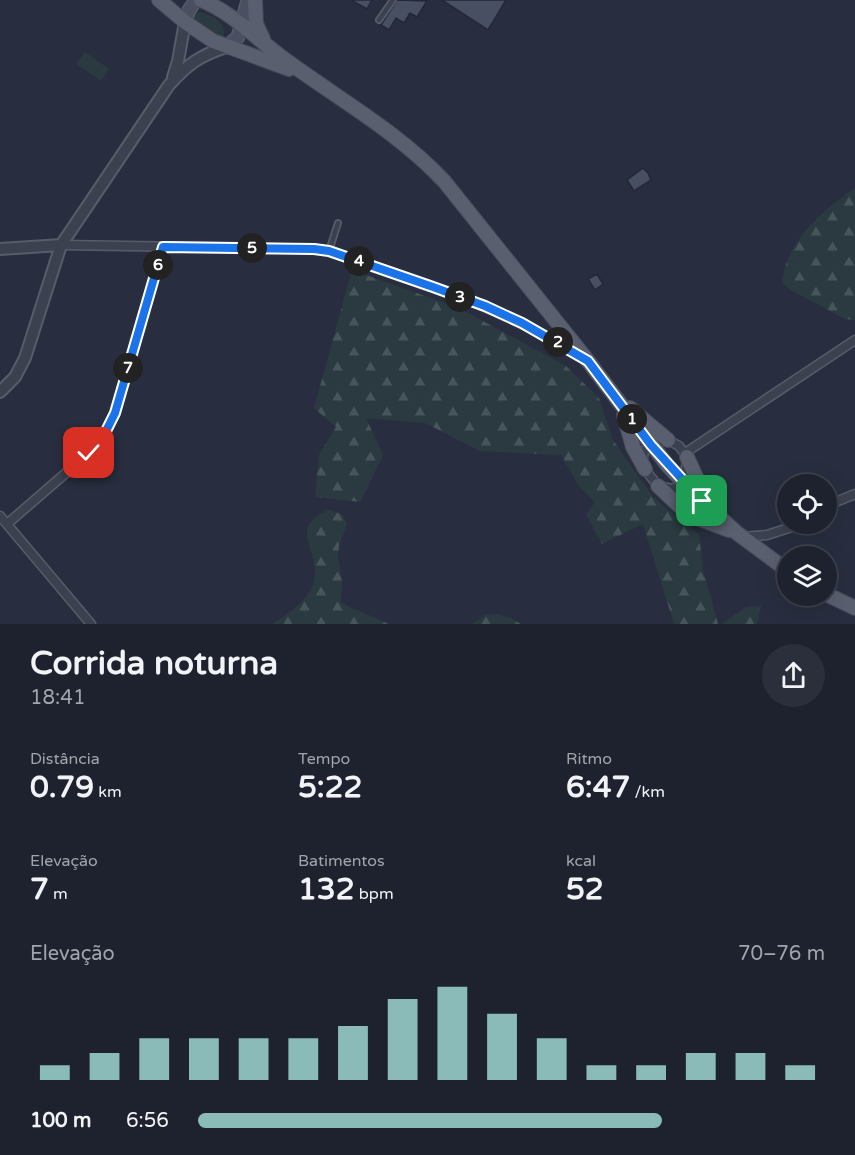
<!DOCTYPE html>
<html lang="pt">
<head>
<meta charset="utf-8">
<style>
  body { margin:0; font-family:"Varela Round",sans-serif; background:#2b2f3b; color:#f1f3f6; height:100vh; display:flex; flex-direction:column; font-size:22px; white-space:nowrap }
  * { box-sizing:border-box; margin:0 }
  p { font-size:20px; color:#a1a4aa }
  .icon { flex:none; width:33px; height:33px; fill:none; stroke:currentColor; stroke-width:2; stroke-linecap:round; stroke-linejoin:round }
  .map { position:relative; height:624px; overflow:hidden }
  .panel { display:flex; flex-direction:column; background:#1e222f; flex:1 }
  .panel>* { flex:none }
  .tools { position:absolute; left:777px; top:474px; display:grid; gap:12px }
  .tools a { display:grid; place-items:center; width:60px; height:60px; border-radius:50%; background:#1e222f; box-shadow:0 6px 24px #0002,0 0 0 2px #3c3f4b; font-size:30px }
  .pin { position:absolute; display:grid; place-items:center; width:51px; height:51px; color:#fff; margin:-26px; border-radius:12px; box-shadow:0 3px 9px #0006 }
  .km { position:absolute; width:30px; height:30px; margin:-15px; border-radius:50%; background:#222; color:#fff; font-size:16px; line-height:30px; text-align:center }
  .round { display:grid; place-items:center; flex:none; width:63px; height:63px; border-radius:32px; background:#2b2f3b }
  .headline { display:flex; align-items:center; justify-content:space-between; height:102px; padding:0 30px }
  h1 { font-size:33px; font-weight:700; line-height:45px }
  .metrics { display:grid; grid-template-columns:repeat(3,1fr); gap:9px; height:102px; padding:6px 30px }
  .metrics div { display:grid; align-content:center }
  .metrics b { font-size:30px; font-weight:700 }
  .metrics small { font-size:16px; font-weight:400 }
  .metrics p { font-size:16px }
  .chart { height:168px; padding:12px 30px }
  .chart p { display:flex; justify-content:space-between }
  .chart svg { width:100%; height:108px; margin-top:6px; stroke:#8bbbb9; stroke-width:6 }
  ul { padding:0 30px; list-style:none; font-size:20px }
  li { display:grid; grid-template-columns:96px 72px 1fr; align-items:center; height:45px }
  li i { height:15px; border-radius:8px; background:#8bbbb9 }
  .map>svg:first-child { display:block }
  .grass { fill:#2a3a40 }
  .forest { fill:url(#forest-firs) }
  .building { fill:#494f63; stroke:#232837; stroke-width:1.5 }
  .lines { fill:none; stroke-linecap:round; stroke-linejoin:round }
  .service-casing { stroke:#575c6a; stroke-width:8 }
  .minor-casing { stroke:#575c6a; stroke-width:11 }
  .tertiary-casing { stroke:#575c6a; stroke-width:14 }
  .secondary-casing { stroke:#575c6a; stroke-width:15 }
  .primary-casing { stroke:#464a59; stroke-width:16 }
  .service { stroke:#3c414f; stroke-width:4.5 }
  .minor { stroke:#3c414f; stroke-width:8 }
  .tertiary { stroke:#3c414f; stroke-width:10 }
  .secondary { stroke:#4a4f62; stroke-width:12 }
  .primary { stroke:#5a5f6f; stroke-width:14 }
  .route-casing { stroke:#fff; stroke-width:12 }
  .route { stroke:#1a73e8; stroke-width:8 }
</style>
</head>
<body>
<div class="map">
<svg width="855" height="624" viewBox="0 0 855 624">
  <defs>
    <pattern id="forest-firs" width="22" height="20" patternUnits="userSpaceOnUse" patternTransform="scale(1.5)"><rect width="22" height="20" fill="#2a3a40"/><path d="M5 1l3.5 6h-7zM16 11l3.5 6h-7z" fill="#47555a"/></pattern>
  </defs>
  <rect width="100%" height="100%" fill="#282e3f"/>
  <path class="grass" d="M196 11C209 14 229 21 223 38L218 37 194 22 193 15Z
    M85 52 109 69 101 81 76 64Z"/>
  <path class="forest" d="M855 188V320L845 319 791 290 782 283C786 241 822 211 855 188Z
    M352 270 459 308 566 366 599 398 613 440 653 497 699 535 703 569 718 624H674L643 524 602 544 586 515 595 502 579 486 561 455 480 451 425 423 366 418 383 455 360 502 315 497 319 455 336 427 314 408Z
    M329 510 342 514 347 524 339 546 338 557 342 581 341 603C357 611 373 616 389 624H273C289 613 316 596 315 572 314 544 291 526 329 510Z
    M761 606 757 624H722L746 607Z
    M498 614 510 618 521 624H472L486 615Z"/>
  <path class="building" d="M351 0H372L367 9Z
    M397 0 427 1 417 17 410 13 404 23 396 18 389 30 381 25Z
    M442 0H506L488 30Z
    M643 168 648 173 651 180 634 191 627 180Z
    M597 274 603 284 595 290 588 279Z"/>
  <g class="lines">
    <defs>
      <path id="service" d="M379 20 393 0
        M329 251 338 223"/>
      <path id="minor" d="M61 245 314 249 329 251C415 280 501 307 579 355
        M668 440 679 446 687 457C686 471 686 484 672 489L658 486C654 480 646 473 644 465 638 449 655 440 668 440Z
        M685 453 855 340
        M826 506 855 494
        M0 516 91 624
        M7 524 89 453 105 433 115 413 163 247
        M743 537 767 535 801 524"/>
      <path id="tertiary" d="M173 77 178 61 185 22
        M0 249 61 245
        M0 392 15 377 25 358 61 245 74 226 169 85C188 64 199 56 226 47"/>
      <path id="secondary" d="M185 22 189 10 196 0
        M226 47 238 37 248 0"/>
      <path id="primary" d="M159 0 185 22 213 41 289 69
        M201 0C234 13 258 41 287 61 340 100 398 132 444 181L588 361 668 466 702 501 737 533 788 571
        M255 0 256 24 263 39
        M630 408 668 440
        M624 415 633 447 645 469
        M687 457 696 477 714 506
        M658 486 689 515 729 530
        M826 594 855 608"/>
    </defs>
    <use href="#service" class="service-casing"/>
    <use href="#minor" class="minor-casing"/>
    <use href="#tertiary" class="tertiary-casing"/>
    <use href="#secondary" class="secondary-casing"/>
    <use href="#primary" class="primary-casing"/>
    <use href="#service" class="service"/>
    <use href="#minor" class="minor"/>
    <use href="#tertiary" class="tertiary"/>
    <use href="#secondary" class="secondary"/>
    <use href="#primary" class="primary"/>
  </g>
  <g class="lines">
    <defs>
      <path id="route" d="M89 453 105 433 115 413 163 247 314 249 329 251 433 287 485 306 522 323 588 361 651 445 702 501"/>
    </defs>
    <use href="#route" class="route-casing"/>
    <use href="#route" class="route"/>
  </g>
</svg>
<div class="tools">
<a><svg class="icon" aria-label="locate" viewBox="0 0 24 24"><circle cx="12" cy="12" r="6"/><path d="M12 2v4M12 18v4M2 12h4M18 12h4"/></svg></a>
<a><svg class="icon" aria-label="layers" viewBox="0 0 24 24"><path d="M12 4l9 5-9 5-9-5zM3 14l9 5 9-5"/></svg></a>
</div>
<div class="pin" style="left:702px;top:501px;background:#1e9e55"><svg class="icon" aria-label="arrive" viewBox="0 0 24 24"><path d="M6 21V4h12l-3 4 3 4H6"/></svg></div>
<div class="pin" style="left:89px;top:453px;background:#d93025"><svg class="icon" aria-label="check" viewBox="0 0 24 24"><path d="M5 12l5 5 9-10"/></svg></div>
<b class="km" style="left:632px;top:419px">1</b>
<b class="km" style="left:558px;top:342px">2</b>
<b class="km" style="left:460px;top:297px">3</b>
<b class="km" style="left:359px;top:261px">4</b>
<b class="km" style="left:252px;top:248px">5</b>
<b class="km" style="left:158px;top:265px">6</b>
<b class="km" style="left:128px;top:368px">7</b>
</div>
<section class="panel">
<div class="headline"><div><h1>Corrida noturna</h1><p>18:41</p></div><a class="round"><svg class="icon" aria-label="share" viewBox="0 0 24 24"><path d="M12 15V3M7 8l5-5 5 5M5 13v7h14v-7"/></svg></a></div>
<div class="metrics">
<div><p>Distância</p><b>0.79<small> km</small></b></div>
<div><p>Tempo</p><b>5:22</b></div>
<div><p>Ritmo</p><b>6:47<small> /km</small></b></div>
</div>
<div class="metrics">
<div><p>Elevação</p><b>7<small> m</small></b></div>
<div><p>Batimentos</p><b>132<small> bpm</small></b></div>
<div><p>kcal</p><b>52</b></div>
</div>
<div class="chart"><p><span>Elevação</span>70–76 m</p>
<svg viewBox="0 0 160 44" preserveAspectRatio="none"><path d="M5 44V38M15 44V33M25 44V27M35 44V27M45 44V27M55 44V27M65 44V22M75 44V11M85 44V6M95 44V17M105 44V27M115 44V38M125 44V38M135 44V33M145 44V33M155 44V38"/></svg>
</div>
<ul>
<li><b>100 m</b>6:56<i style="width:74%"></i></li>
</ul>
</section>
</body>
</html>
